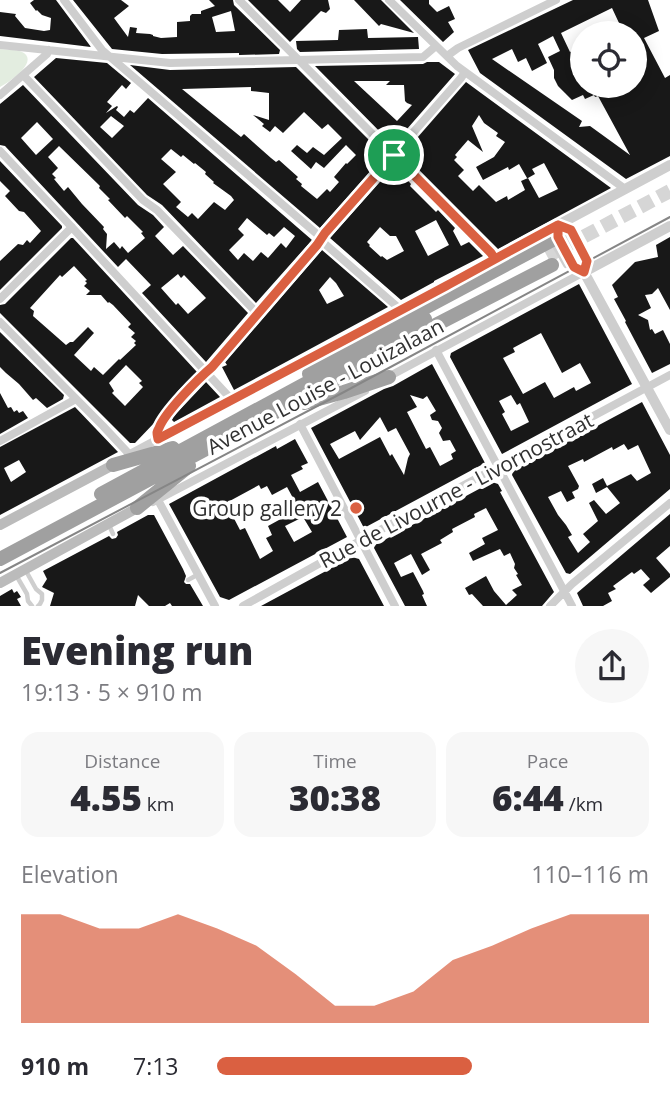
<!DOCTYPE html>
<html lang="en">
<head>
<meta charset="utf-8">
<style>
  body { margin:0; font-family:"Open Sans",sans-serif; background:#f7f7f7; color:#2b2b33; height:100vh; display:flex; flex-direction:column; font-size:26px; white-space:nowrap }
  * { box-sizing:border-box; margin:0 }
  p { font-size:23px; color:#7c7c81 }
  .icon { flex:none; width:38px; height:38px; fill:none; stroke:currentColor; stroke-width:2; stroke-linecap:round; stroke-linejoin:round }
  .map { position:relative; height:606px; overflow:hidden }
  .side { display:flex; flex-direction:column; background:#fff; flex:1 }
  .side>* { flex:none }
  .controls { position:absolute; left:570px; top:21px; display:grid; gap:14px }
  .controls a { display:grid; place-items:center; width:77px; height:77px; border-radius:50%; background:#fff; box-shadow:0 4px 18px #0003; font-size:35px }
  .pin { position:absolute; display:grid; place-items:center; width:60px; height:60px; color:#fff; margin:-30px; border:4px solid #fff; border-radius:50%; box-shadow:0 2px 7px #0007 }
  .round { display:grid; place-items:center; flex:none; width:74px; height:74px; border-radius:37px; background:#f7f7f7 }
  .head { display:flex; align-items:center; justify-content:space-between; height:119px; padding:0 21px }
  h1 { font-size:38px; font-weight:800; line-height:52px }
  .metrics { display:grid; grid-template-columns:repeat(3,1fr); gap:10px; height:119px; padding:7px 21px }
  .metrics div { display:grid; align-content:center; border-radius:18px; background:#f7f7f7; text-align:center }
  .metrics b { font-size:35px; font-weight:800 }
  .metrics small { font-size:19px; font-weight:400 }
  .metrics p { font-size:19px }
  .chart { height:196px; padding:14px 21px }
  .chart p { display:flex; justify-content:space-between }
  .chart svg { width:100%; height:126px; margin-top:7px; fill:#da6041; opacity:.7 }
  ul { padding:0 21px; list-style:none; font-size:23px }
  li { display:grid; grid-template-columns:112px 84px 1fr; align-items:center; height:52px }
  li i { height:18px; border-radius:9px; background:#da6041 }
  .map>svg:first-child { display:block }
  .green { fill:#e3ede0 }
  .building { fill:#181818; fill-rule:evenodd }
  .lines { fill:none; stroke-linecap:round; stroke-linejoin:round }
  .trunk-tunnel { stroke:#d6d6d6; stroke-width:14; stroke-dasharray:14 7; stroke-linecap:butt }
  .service { stroke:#cecece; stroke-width:4.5 }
  .pedestrian { stroke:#cecece; stroke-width:6 }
  .minor { stroke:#cecece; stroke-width:8 }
  .tertiary { stroke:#cecece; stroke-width:10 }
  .secondary { stroke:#bbb; stroke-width:10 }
  .trunk { stroke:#a0a0a0; stroke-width:14 }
  .tram { stroke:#868686; stroke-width:2 }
  .route-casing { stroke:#fff; stroke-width:14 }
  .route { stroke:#da6041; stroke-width:9 }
  .poi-dot { fill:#da6041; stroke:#fff; stroke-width:2.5 }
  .labels { text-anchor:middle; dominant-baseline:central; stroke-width:7; stroke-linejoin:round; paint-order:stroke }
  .street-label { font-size:21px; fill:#313131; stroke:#fff }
  .poi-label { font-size:21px; fill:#313131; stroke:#fff; text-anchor:end }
</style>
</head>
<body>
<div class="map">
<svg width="670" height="606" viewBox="0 0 670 606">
  <rect width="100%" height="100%" fill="#fff"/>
  <path class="green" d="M0 49C7 50 18 49 24 53 38 63 8 83 0 87Z"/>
  <path class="building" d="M34 0H56L91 47 0 36V12L16 14 15 16 25 28 44 31 50 30 51 18 42 15 37 10 36 11 30 3Z
    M73 0H121L129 6 114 18 128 37 130 27 137 28 136 33 150 34 153 35V36L161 38 177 37V22L190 21V16L192 14H201V11L215 6 209 0H233L234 5 280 50 279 54 239 55V53L162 54 112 49ZM231 11 235 31 216 32 212 17Z
    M248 0H278L290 12 301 0H328L330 9 326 13 321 11 290 42Z
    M354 0H381L414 33 381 24 379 26Z
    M400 0H429V4L437 12 449 6 455 19 448 22 454 32 443 42Z
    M573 0H648L659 31 644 38 665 78 670 75V156L626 179 480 73 468 50ZM612 8 619 23 596 33H635V86H583V46L570 52 561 33ZM553 36 560 51 548 57 554 70V78L558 86 572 100 583 95 585 99 594 95 595 97 598 96 630 155 590 126 579 127 582 121 492 59 512 49 518 62 526 58 532 71 547 63 538 44Z
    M367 29 368 38 418 37 419 49 300 52 297 49 296 41 338 40 339 30Z
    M56 58 107 63 131 83 126 89 122 85 107 102 112 106 106 113 117 106 118 107 116 110 124 117 130 110 134 113 148 98 312 240 256 303 162 205 147 195 34 77ZM111 116 124 126 112 138 100 127ZM171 149 181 157 183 155 194 164 195 163 206 172 205 174 214 182 213 183 231 196 234 200 225 210 214 202 198 219 192 213 188 217 176 207 181 202 163 184 176 172 161 159ZM247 218 267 235 269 233 274 237 284 227 295 236 286 248 281 243 268 258 261 252 253 261 244 253 238 260 229 250 244 235 238 229Z
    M427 62H439L455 74 393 145 315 66 423 64ZM354 81H390L386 85H404L405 101 407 103 412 105 397 121Z
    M130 65 170 70 296 67 383 154 384 156 320 228ZM251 87V91L269 93V120L253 115 264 124 262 126 270 132 275 126 283 133 304 112 322 129 328 124 342 138 324 155 313 147 307 153 297 145 291 151 311 169 316 162 324 168 346 145 356 155 347 164 346 163 334 177 339 182 330 192 327 189 317 199 301 186 302 184 296 179 298 177 279 160 276 162 271 158 244 134 241 137 182 89Z
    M466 82 481 93 611 188 498 249 403 154ZM479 115 484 123 498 133 496 136 505 142 494 157 476 167 483 180 508 167 509 170 519 164 527 178H528L521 181 525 190 508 200 507 196 496 202 479 185 473 191 458 176 464 170 454 160 457 157 455 155 468 140 483 152 472 126ZM544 163 558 189 539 198 528 178 535 174 532 169Z
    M23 85 138 205 153 215 164 227 155 236 173 255 183 246 248 313 206 362 142 293 151 285 126 259 118 267 5 146 0 145V104ZM37 122 53 139 36 155 21 138ZM59 146 100 186 99 188 110 199 108 200 125 218 127 216 143 232 141 233 145 238 128 253 122 246 120 249 114 242 106 249 107 234 103 229 104 227 82 204 68 187 64 191 54 179 56 178 52 174 58 168 48 157ZM178 274 181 278 184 275 206 298 188 314 178 303 176 305 161 288Z
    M0 161 62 226V228L0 290V261L18 244 23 245 27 240 30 243 41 231 24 212 19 211 5 196 10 191 0 181Z
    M394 166 411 184 410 186 436 212 438 210 455 228 453 231 461 246 469 242 483 256 434 281V282L401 300 330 238ZM436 220 449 245 428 256 415 231ZM380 227 390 236H396L404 251 387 260 382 256 381 257 369 246 370 245 367 242Z
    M670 237V310L658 288 652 294 645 295 651 308 638 315 648 320 650 330 652 329 655 334 663 330 670 344V364L652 373 625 322 626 321 614 299 618 297 612 285 635 262 658 257 656 245Z
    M71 238H73L197 372 178 391 156 421 135 443H130L0 313V305L5 304ZM74 266 87 280 85 281 87 283 84 286 90 291 86 295H101L108 303 109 302 113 305 131 324 128 327 135 333 131 337 136 341 134 343 136 345 120 360 119 359 103 375 94 367 91 371 74 355 94 333 88 327 73 342H70L66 345 33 316 34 311 30 308 60 275 62 277ZM126 365 142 381 139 383 143 387 125 406 112 393 114 391 109 383Z
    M322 250 388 307 234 390 222 367 227 365 225 362ZM330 277 336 283 344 296 327 304 319 290Z
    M579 284 632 384 502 454 450 357 451 353ZM541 333 562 373 580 363 591 383 576 391 574 387 554 398 545 382 523 394 503 358 515 352 513 348ZM511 395 517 405 520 403 529 422 511 431 502 414 505 412 499 401Z
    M0 332 64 395 63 399 47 408 36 398 33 400 19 384 6 373 0 367Z
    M432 364 485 463 364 528 311 428 384 389 393 386ZM410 395 423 399 427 396 436 411 430 415 432 420 438 421 442 428 439 433 443 441 450 440 456 451 451 454 453 459 440 466 430 447 426 449 407 412 417 407ZM380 417 388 432 396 428 410 454 408 458 404 475 392 454 390 456 380 437 339 459 330 444 355 431 360 440Z
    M206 382 220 397 174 422 172 420 173 417Z
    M0 393 8 408 11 407 14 412 17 410 19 413 23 411 28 418 0 434Z
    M642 402 670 455V489L570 574 566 573 512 475 513 471ZM624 444 628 450 638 445 651 473 637 481 631 474 607 486 603 478 592 484 596 493 607 487 620 503 606 514 594 500 589 503 598 521 583 534 590 542 578 553 568 537 572 535 566 525 558 515 548 497 561 491 567 502 575 498 572 492 578 489 579 486 568 466 583 459 584 462 612 447 613 450Z
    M75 407 118 452 0 515V447ZM19 460 26 472 11 482 4 468Z
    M295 439 308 463 301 466 303 469 291 475 300 492 318 482 347 537 229 600 220 597 169 504 276 446 277 449ZM259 485 261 489 267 486 272 495 287 487 299 509 268 526 272 535 266 538 273 551 260 559 245 528 240 530 226 503ZM303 517 312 532 294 542 285 526Z
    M492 482 498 484 502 491 500 492 554 592 542 606H483L472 594 469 595 465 588 486 576 494 591 506 605 517 595 512 590 522 585 516 575 518 574 514 568 515 564 510 553 504 556 500 549 473 561 469 553 485 544 482 538 498 530 486 508 474 514 475 517 452 529 453 532 440 540 442 543 421 554 430 570 422 575 411 554 394 563 401 577 413 572 423 591 424 594 422 595 427 606H405L374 548 375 545Z
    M670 514V546L656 558 670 574V577L651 593 643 585 650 579 641 569 634 574 632 572 613 586 616 589 608 593 612 601 603 606H583L577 593Z
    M148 515H154L183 569 186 576 184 582 186 584H190L203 606H172L170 603 165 606H149L138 595 135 606H50L54 593 42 587 47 579 43 571 109 536 112 539 116 538 118 535 117 532Z
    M352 557 359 559 384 606H261Z
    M12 589 14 593 17 591 21 597 17 599 21 606H0V596Z"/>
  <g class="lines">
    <path class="trunk-tunnel" d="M547 256 670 191"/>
    <path class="service" d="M109 525 113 534
      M26 571 36 589 42 594V600L40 604 38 606
      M16 575 27 594 28 601 32 606
      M188 580 197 575"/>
    <path class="pedestrian" d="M554 244 566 265"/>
    <path class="minor" d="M64 0 102 50 317 234 325 244 401 310
      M239 0 491 253 495 259
      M389 0 457 66 625 189
      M0 45 170 63 423 57 436 46
      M447 56 458 48 556 0
      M24 76 143 200 157 210 257 313
      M0 95 47 54 49 50
      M0 151 67 222 232 400
      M0 299 72 227
      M0 322 103 426 130 455
      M436 350 572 606
      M388 377 584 272
      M300 424 395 606
      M158 439C157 433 156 433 159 428 165 413 199 377 212 367L317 245 325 233 461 78 465 72
      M0 441 76 399
      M128 455 547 231 558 225 571 230
      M158 500 215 606
      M153 502 365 391
      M243 606 367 537 670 375
      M550 606 572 584 670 503"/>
    <path class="tertiary" d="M558 237 571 230 587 261 584 272
      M584 272 574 267 573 264 558 237V225L670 165
      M584 272 670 430
      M584 272 670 226"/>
    <path class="secondary" d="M0 525 113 465
      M0 583 137 508"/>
    <path class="trunk" d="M309 374 325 361 558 237
      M304 403 344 392 389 377
      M113 465 173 448
      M101 494 425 319
      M137 508 189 466
      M0 559 283 408 422 332 552 265"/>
    <path class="tram" d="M0 573 344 392 670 217"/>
  </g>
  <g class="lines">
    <defs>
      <path id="route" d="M394 155 325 233 317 245 212 367C199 378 165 412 159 428 156 433 157 433 158 439 254 389 350 337 446 286 483 266 520 245 558 225L571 230 587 261 584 272 574 267 558 237V225L495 259 491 253 394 155"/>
    </defs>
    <use href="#route" class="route-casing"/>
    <use href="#route" class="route"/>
  </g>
  <circle class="poi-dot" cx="356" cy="508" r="7"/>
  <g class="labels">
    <g class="street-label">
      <text transform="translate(325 386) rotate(-28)">Avenue Louise - Louizalaan</text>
      <text transform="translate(456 490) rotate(-28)">Rue de Livourne - Livornostraat</text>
    </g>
    <g class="poi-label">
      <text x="342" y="508">Group gallery 2</text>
    </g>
  </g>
</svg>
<div class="controls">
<a><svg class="icon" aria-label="locate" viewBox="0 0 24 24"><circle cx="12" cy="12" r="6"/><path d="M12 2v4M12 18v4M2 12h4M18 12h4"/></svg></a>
</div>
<div class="pin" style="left:394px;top:155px;background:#1e9e55"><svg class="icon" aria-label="arrive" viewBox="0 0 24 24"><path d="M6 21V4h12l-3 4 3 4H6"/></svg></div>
</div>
<section class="side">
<div class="head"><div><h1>Evening run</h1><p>19:13 · 5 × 910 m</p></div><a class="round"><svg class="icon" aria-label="share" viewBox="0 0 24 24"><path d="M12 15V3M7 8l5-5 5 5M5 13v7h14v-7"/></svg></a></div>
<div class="metrics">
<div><p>Distance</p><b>4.55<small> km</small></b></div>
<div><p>Time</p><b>30:38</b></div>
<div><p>Pace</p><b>6:44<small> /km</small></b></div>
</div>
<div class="chart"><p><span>Elevation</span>110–116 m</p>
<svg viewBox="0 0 160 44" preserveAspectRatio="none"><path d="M0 44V6L10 6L20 11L30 11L40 6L50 11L60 17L70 27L80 38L90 38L100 33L110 22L120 17L130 11L140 6L150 6L160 6V44z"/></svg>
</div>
<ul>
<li><b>910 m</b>7:13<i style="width:59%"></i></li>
</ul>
</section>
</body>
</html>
